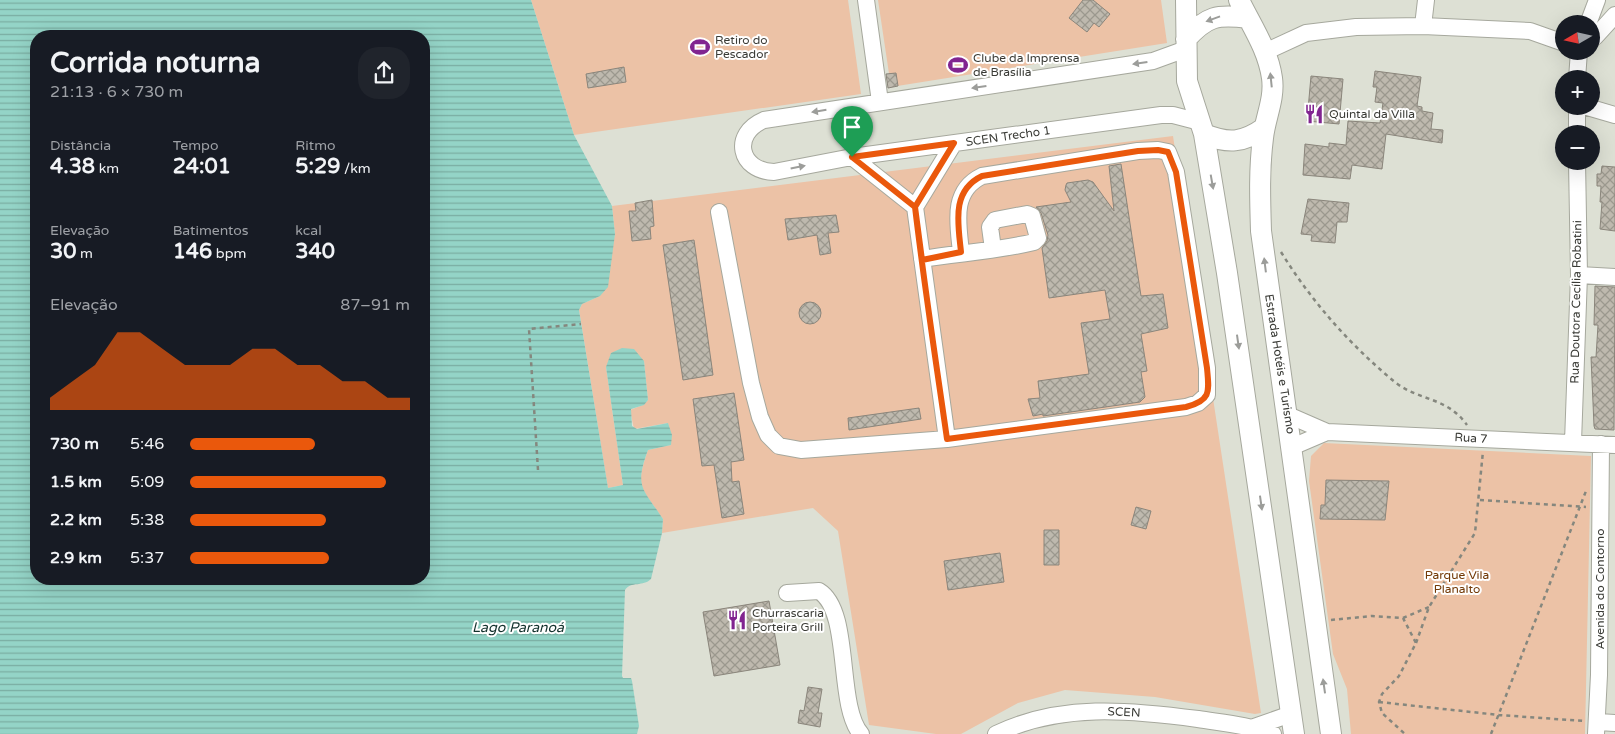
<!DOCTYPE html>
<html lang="pt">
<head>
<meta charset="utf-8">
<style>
  body { margin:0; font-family:"Varela Round",sans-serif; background:#20242c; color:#f1f3f6; height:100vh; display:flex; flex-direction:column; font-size:19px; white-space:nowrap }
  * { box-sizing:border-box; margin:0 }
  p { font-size:16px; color:#9ea1a6 }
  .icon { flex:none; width:28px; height:28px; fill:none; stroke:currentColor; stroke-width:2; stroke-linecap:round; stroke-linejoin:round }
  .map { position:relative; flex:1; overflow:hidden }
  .side { position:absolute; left:30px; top:30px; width:400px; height:555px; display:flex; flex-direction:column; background:#171b24; border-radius:20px; box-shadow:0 5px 20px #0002 }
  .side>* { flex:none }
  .needle { width:32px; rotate:261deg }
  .buttons { position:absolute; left:1555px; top:15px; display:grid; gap:10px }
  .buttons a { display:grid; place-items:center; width:45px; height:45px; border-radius:50%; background:#171b24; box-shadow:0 5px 20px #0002; font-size:25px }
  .pin { position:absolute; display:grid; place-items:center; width:42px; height:42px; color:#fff; margin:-51px -21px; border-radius:50% 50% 50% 0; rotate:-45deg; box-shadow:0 0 5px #0007 }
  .pin .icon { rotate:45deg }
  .round { display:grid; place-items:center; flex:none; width:52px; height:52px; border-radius:20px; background:#20242c }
  .summary { display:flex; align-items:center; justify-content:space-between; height:85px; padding:0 20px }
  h1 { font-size:28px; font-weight:700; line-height:38px }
  .metrics { display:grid; grid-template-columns:repeat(3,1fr); gap:8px; height:85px; padding:5px 20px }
  .metrics div { display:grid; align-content:center }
  .metrics b { font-size:21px; font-weight:700 }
  .metrics small { font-size:14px; font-weight:400 }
  .metrics p { font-size:14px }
  .chart { height:140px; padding:10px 20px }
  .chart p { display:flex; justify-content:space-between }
  .chart svg { width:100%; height:90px; margin-top:5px; fill:#ea580c; opacity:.7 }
  ul { padding:0 20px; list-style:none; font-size:16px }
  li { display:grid; grid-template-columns:80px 60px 1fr; align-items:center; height:38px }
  li i { height:12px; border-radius:6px; background:#ea580c }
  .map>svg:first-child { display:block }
  .green { fill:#ecc2a6 }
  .water { fill:url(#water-rules); fill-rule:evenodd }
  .building { fill:url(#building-cross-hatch); stroke:#8a857b }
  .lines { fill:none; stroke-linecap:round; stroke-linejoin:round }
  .minor-casing { stroke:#a6a89d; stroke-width:18 }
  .major-casing { stroke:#a6a89d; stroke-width:22 }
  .path { stroke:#85877e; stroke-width:2.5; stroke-dasharray:4 4; stroke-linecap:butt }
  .minor { stroke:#fff; stroke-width:16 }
  .major { stroke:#fff; stroke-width:20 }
  .oneway { fill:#9c9d9a }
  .route-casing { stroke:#fff; stroke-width:10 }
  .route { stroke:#ea580c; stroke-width:6 }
  .labels { text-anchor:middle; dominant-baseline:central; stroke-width:4; stroke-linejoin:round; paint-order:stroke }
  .poi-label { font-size:12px; fill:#3a3b36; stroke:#fff; text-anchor:start }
  .street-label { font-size:12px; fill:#3a3b36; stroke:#fff }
  .park-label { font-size:12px; fill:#723906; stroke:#fff }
  .water-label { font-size:14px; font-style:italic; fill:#12312c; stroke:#fff }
</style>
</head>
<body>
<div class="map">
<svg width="1615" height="734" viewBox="0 0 1615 734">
  <defs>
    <pattern id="water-rules" width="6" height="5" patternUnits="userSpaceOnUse" patternTransform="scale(1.25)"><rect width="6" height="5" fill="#94d4c7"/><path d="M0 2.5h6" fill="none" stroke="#7aada2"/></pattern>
    <pattern id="building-cross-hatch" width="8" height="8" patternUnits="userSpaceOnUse" patternTransform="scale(1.25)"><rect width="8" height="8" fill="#beb9ae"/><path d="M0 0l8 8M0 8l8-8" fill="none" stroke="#9b988e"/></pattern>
  </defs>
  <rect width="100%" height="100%" fill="#dde0d4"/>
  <path class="green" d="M531 0H848L861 94 574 135Z
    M878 0H1161L1167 43 891 87Z
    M1173 136 1261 713 1255 714 1155 697 1065 690 1018 703 961 734H936L869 725 838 531 813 508 662 533 663 519C642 488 634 489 648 450L671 445 668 423 634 429 630 410 643 405 648 400 644 361 606 367 623 485 608 488 579 310 582 304 600 296 615 234 612 206Z
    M1324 443 1591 456 1585 734H1351L1347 689 1333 654 1309 481 1311 456Z"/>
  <path class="water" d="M0 0H531L574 135 612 206 615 234 608 287 600 296 582 304 579 310 608 488 623 485 606 367 611 353 622 348 634 349 644 361 648 400 644 405 631 409 632 426 637 429 668 423 672 435 671 445 648 450C634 488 643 488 663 519L662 533 651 579C643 587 631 581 625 590L622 676 623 678H631L632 681 639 726 637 734H0ZM36 36H424V579H36Z"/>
  <path class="building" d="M1083 0H1093L1110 14 1099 27 1094 23 1087 32 1069 18Z
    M624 67 626 82 588 88 586 74Z
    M1375 71 1421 77 1417 106 1422 107V111L1433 113 1431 129 1443 130 1442 143 1386 134 1382 169 1352 165 1350 179 1303 175 1305 144 1329 147V143L1346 145 1348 121 1380 123 1383 103 1375 102 1377 87H1373Z
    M896 73 898 86 888 88 886 74Z
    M1311 76 1343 79 1339 124 1307 121Z
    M1121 164 1141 296 1163 294 1168 328 1141 334 1147 371 1141 372 1145 397 1140 402 1043 416V414L1033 416 1028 399 1040 398 1038 381 1089 374 1081 323 1110 319 1105 290 1049 298 1042 248 1047 241 1048 235 1041 213 1036 207 1071 202 1065 190 1066 185 1067 183 1088 180 1093 182 1114 211 1109 166Z
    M1602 166 1615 167V231L1600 229 1602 202H1600L1601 186H1597V174H1601Z
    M1308 199 1349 203 1347 222H1337L1335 243 1311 241 1312 235 1301 234Z
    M652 200 654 226 650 227 651 239 632 241 629 211H636L635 203Z
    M836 215 839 232 828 233 831 253 820 255 817 235 788 240 785 219Z
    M694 240 713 375 683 380 663 245Z
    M1595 286 1615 287 1614 430 1595 429 1594 426 1591 357H1596L1598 325H1594Z
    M799 313a11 11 0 1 1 22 0a11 11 0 1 1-22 0Z
    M734 393 744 460 731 462 732 482 739 481 744 514 722 518 714 465 702 466 693 399Z
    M919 408 921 419 849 430 848 418Z
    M1326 480 1389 481 1385 520 1320 519 1321 505H1325Z
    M1136 507 1151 511 1146 529 1131 525Z
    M1044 530H1059V565H1044Z
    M1000 553 1004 582 948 590 944 561Z
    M769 601 780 665 714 676 703 612Z
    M808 687 822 689 818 713H822L820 727 798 723 800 710 804 711Z"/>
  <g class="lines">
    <defs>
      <path id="minor" d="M866 0 880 102
        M1588 24 1597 0
        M1423 26 1426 0
        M1595 37 1615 15
        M1186 49 1153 61 764 120C731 134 739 171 774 172L852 157 1161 115H1173L1200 122
        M1265 52 1306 33 1356 27 1423 26 1530 31 1564 43
        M1577 79 1579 51
        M1577 106V134
        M1584 106 1615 115
        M852 157 915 207
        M719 212 751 383 760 417 768 435 779 446 801 450 947 439 1186 407 1198 403 1207 395V368L1176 172 1168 152 1158 150 1138 151 982 176C951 191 958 223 961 252
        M922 259C959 253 997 251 1034 242L1038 238 1032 216 1027 214 995 220 990 227 993 249
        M1579 275 1615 277
        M1288 415 1327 432 1615 445
        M947 439 915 207 954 143
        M1573 442 1579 275 1577 161
        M1292 447 1327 432
        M787 593 819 591C852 611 836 705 861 734
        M1598 722 1615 723
        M1254 727 1291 714
        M996 734C1060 703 1130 710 1198 719 1223 723 1248 725 1273 734
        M1596 734 1599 675 1601 444"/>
      <path id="major" d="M1186 0 1187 81 1204 134 1227 273 1294 734
        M1239 0C1251 25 1268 49 1272 78 1275 99 1265 118 1263 138 1259 169 1260 199 1261 231L1331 734
        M1186 39C1207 16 1217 14 1248 18
        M1204 134C1228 144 1243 143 1264 128"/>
    </defs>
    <use href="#minor" class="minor-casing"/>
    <use href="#major" class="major-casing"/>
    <path class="path" d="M1281 252C1312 302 1350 345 1396 383 1420 401 1447 397 1467 425
      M538 470 529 329 581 324
      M1480 500 1586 507
      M1403 618 1429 607
      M1331 620 1372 616 1403 618 1416 643 1399 676 1382 694 1379 702 1382 713 1405 734
      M1416 643 1429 607 1475 533 1483 451
      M1379 702 1499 715 1584 721
      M1491 734 1586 491"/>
    <use href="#minor" class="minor"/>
    <use href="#major" class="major"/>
  </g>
  <defs><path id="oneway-solid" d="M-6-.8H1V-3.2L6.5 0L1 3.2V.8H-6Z" transform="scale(1.25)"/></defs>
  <g class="oneway">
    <use href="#oneway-solid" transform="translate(1213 19) rotate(160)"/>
    <use href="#oneway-solid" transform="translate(1140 63) rotate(172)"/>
    <use href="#oneway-solid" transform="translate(1271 80) rotate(-96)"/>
    <use href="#oneway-solid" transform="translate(979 87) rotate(172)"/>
    <use href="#oneway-solid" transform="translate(819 111) rotate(171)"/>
    <use href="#oneway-solid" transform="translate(798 167) rotate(-11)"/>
    <use href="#oneway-solid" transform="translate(1212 182) rotate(80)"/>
    <use href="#oneway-solid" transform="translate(1265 265) rotate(-97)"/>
    <use href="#oneway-solid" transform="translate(1238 342) rotate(82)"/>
    <use href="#oneway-solid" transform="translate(1261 503) rotate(82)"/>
    <use href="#oneway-solid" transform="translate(1324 686) rotate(-98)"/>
  </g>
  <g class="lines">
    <defs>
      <path id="route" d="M852 157 915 207C924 284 936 362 947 439L1186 407C1212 400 1209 391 1207 368L1176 172 1168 152 1158 150 1138 151 982 176C951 191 958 223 961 252L922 260 915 207 954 143 852 157"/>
    </defs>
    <use href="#route" class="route-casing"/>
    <use href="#route" class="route"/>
  </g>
  <defs>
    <symbol id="stadium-bare" viewBox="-9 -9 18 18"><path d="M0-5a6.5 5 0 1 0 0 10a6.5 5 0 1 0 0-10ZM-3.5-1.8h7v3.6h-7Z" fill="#812490" stroke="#fff" stroke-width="2.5" paint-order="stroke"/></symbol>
    <symbol id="restaurant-bare" viewBox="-9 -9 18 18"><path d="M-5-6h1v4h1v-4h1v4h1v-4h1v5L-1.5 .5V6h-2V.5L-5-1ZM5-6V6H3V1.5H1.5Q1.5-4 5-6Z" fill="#812490" stroke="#fff" stroke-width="2.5" paint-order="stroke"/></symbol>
  </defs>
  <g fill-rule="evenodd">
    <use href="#stadium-bare" x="686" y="33" width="28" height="28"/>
    <use href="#stadium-bare" x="944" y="51" width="28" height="28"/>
    <use href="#restaurant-bare" x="1300" y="100" width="28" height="28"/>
    <use href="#restaurant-bare" x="723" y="606" width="28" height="28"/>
  </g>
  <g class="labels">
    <g class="poi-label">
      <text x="715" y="40">Retiro do<tspan x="715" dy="14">Pescador</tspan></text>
      <text x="973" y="58">Clube da Imprensa<tspan x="973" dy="14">de Brasília</tspan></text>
      <text x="1329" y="114">Quintal da Villa</text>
      <text x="752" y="613">Churrascaria<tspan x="752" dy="14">Porteira Grill</tspan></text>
    </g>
    <g class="street-label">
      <text transform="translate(1008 136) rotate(-8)">SCEN Trecho 1</text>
      <text transform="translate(1576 302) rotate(-89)">Rua Doutora Cecília Robatini</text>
      <text transform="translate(1280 364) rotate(81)">Estrada Hotéis e Turismo</text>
      <text transform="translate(1471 438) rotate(3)">Rua 7</text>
      <text transform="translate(1600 589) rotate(-90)">Avenida do Contorno</text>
      <text transform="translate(1124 712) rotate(3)">SCEN</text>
    </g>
    <g class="park-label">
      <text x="1457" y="575">Parque Vila<tspan x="1457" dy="14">Planalto</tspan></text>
    </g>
    <g class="water-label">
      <text x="518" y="627">Lago Paranoá</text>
    </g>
  </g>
</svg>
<div class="buttons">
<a><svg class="needle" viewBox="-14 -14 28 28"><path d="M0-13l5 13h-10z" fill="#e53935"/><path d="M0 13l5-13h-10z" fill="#9ea1a6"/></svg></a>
<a>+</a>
<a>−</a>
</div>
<div class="pin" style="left:852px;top:157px;background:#1e9e55"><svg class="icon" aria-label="arrive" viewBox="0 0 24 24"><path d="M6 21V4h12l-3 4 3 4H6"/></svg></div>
<section class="side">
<div class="summary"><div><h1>Corrida noturna</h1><p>21:13 · 6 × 730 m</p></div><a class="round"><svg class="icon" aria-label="share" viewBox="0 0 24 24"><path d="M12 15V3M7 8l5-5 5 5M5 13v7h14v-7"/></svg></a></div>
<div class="metrics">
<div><p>Distância</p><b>4.38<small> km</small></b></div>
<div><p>Tempo</p><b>24:01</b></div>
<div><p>Ritmo</p><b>5:29<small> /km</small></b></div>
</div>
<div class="metrics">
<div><p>Elevação</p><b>30<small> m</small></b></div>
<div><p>Batimentos</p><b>146<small> bpm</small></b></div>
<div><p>kcal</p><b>340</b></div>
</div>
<div class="chart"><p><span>Elevação</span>87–91 m</p>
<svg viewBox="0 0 160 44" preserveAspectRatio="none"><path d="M0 44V38L10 30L20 22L30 6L40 6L50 14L60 22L70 22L80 22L90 14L100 14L110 22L120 22L130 30L140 30L150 38L160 38V44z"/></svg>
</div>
<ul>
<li><b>730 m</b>5:46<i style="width:57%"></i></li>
<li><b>1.5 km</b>5:09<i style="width:89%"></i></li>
<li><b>2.2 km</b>5:38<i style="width:62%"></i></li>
<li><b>2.9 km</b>5:37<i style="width:63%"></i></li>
</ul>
</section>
</div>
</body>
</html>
